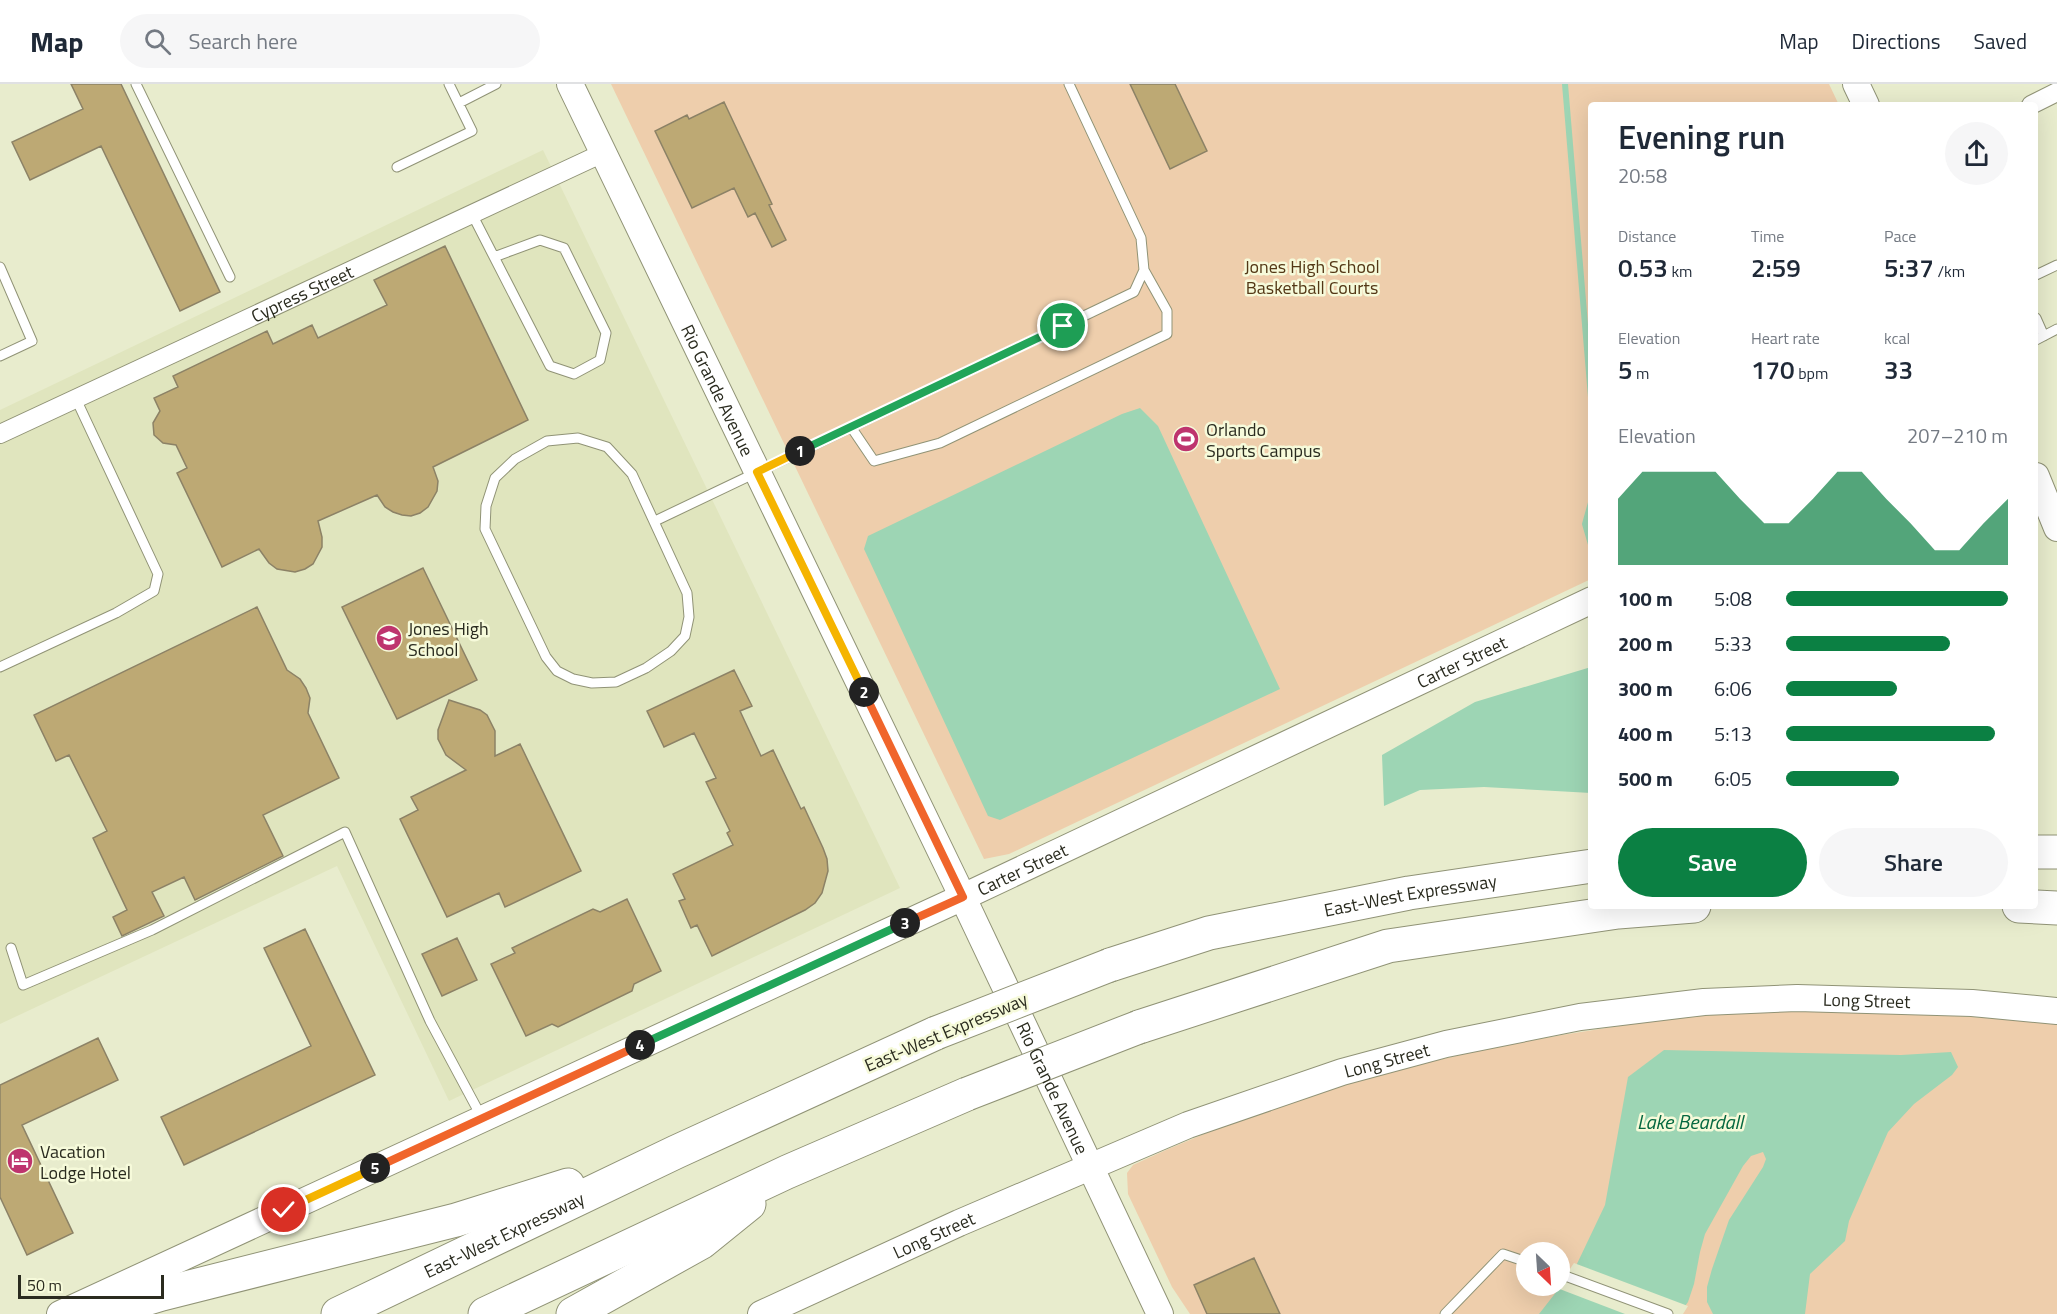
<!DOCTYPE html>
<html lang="en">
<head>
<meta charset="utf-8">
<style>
  body { margin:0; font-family:"Titillium Web",sans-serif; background:#f6f6f7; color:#1f2937; height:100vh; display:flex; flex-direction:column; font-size:22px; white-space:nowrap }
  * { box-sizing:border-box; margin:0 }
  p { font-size:20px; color:#747a83 }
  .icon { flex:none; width:33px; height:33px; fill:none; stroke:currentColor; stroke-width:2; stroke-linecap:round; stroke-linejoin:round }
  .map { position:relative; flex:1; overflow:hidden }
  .details { position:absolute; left:1588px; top:18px; width:450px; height:807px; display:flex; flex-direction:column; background:#fff; border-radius:6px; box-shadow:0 6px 24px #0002 }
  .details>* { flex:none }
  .needle { width:39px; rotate:155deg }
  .controls { position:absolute; left:1516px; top:1158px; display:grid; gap:12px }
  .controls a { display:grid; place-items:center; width:54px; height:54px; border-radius:50%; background:#fff; box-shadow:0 6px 24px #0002; font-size:30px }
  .scale { position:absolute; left:18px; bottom:15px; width:146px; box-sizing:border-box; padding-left:6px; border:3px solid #2a2b1f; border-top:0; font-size:16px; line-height:21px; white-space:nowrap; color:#2a2b1f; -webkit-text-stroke:4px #f6fada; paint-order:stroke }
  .pin { position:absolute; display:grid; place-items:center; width:51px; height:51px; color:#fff; margin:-26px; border:3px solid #fff; border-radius:50%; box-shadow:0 2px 6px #0007 }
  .km { position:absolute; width:30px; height:30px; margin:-15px; border-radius:50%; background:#222; color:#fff; font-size:16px; line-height:30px; text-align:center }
  .round { display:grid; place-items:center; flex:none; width:63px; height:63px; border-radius:32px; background:#f6f6f7 }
  .overview { display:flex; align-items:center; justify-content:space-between; height:102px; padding:0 30px }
  h1 { font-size:33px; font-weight:600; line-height:45px }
  .stats { display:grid; grid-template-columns:repeat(3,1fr); gap:9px; height:102px; padding:6px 30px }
  .stats div { display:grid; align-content:center }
  .stats b { font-size:26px; font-weight:600 }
  .stats small { font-size:16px; font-weight:400 }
  .stats p { font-size:16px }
  .chart { height:168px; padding:12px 30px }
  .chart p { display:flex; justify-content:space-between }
  .chart svg { width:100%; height:108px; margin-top:6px; fill:#0b8043; opacity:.7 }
  .action { display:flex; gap:12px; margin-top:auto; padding:12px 30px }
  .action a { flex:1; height:69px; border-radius:36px; background:#0b8043; color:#fff; font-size:24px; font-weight:600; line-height:69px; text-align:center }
  .action a+a { background:#f6f6f7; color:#1f2937 }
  ul { padding:0 30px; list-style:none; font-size:20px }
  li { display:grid; grid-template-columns:96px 72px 1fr; align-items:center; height:45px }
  li i { height:15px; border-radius:8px; background:#0b8043 }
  header { display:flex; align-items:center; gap:36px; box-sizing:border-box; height:84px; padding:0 30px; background:#fff; border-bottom:2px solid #e0e1e3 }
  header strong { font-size:28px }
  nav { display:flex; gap:33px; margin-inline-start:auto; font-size:21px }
  .search { width:420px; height:54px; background:#f6f6f7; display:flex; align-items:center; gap:15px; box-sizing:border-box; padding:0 21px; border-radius:33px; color:#747a83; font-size:22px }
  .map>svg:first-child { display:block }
  .built { fill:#e0e5be }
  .green { fill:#eeceac; fill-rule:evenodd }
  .water { fill:#9dd5b4 }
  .pier { fill:#e8eccd }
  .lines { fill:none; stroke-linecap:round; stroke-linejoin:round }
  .stream { stroke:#9dd5b4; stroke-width:6 }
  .building { fill:#bda974; stroke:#8c8266; stroke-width:1.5 }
  .lane-casing { stroke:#909376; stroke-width:11 }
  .street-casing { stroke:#909376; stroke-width:20 }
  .secondary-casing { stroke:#909376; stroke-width:28 }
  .highway-casing { stroke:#909376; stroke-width:35 }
  .lane { stroke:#fff; stroke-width:9 }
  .street { stroke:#fff; stroke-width:18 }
  .secondary { stroke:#fff; stroke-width:26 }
  .highway { stroke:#fff; stroke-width:33 }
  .highway-bridge-casing { stroke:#909376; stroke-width:35; stroke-linecap:butt }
  .highway-bridge { stroke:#fff; stroke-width:33 }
  .split-1-casing { stroke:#fff; stroke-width:12 }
  .split-2-casing { stroke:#fff; stroke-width:12 }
  .split-3-casing { stroke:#fff; stroke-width:12 }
  .split-4-casing { stroke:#fff; stroke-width:12 }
  .split-5-casing { stroke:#fff; stroke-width:12 }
  .split-6-casing { stroke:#fff; stroke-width:12 }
  .split-1 { stroke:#22a559; stroke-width:8 }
  .split-2 { stroke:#f5b400; stroke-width:8 }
  .split-3 { stroke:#f0652b; stroke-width:8 }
  .split-4 { stroke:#22a559; stroke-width:8 }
  .split-5 { stroke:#f0652b; stroke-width:8 }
  .split-6 { stroke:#f5b400; stroke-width:8 }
  .labels { text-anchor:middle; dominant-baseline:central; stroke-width:5; stroke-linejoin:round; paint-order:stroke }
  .park-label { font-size:18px; fill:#533715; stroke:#f6fada }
  .street-label { font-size:18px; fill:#2a2b1f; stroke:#f6fada }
  .poi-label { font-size:18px; fill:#2a2b1f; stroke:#f6fada; text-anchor:start }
  .water-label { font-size:20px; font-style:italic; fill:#056840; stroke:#f6fada }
</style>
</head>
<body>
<header>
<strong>Map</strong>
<div class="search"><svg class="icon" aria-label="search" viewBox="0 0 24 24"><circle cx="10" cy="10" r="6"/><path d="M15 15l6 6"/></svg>Search here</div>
<nav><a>Map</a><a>Directions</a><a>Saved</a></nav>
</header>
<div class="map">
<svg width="2057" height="1230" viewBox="0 0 2057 1230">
  <rect width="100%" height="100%" fill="#e8eccd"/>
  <path class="built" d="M543 66 900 804 449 1017 337 782 0 940V326Z"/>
  <path class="green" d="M611 0H1829L1839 21H1592L1591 495 1009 770 984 775Z
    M1758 928H1913L2057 940V1230H1190L1172 1203 1128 1110 1127 1089 1133 1081C1280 1012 1439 969 1600 945 1625 941 1651 936 1676 934 1703 931 1731 930 1758 928ZM1527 1168H1560V1202H1527Z"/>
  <path class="water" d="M1140 324 1158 342 1280 605 1000 736 988 732 864 465 868 452 1122 330Z
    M1591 583V709L1484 703 1420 706 1384 722 1382 671 1475 618Z
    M1664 966 1901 971 1951 968 1958 983 1952 991 1914 1020 1888 1048 1849 1137 1845 1157 1810 1190 1805 1230H1713L1707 1218V1203L1712 1185 1729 1136 1763 1083 1766 1075 1763 1068 1751 1072 1743 1082 1705 1150 1700 1168 1694 1200 1688 1218 1679 1230H1539L1575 1184 1605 1121 1628 993Z"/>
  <path class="pier" d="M1574 1179 1688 1222 1683 1230H1625L1557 1204Z"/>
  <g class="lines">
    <path class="stream" d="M1565 0 1592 325
      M1592 415 1585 440 1592 464"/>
  </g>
  <path class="building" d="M71 0H121L220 208 180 227 101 62 30 96 12 58 83 25Z
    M1130 0H1175L1207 67 1170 85Z
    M724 18 772 120 769 121 786 156 772 163 755 129 748 133 734 104 692 124 655 47 687 31 689 35Z
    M445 162 528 336 433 383 438 397 437 407 428 423 420 429 411 432 402 431 393 428 385 423 377 411 318 437 322 453V463L313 480 305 485 295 488 277 485 269 479 259 465 222 483 177 389 187 384 176 361 163 359 154 351 153 339 160 327 154 314 178 303 173 292 267 247 273 260 312 241 318 254 387 221 374 196Z
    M423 484 477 596 397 635 342 523Z
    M257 523 287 586 300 595 306 604 310 614 308 629 339 694 263 731 283 772 195 816 184 793 152 808 164 832 122 852 113 833 127 826 93 754 107 747 69 671 56 677 34 631Z
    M734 586 752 622 740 627 761 672 773 666 801 725 804 723 823 764 827 775 828 787 822 809 815 819 805 826 712 872 697 841 691 844 679 817 685 815 673 790 733 761 727 749 730 747 706 698 716 694 694 649 664 663 647 627Z
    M449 616 480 626 487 631 495 647V672L520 660 581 787 505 823 499 809 447 833 400 735 418 726 411 713 466 686 446 671 438 655V646Z
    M627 815 661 887 634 900 632 907 558 943 552 940 526 952 491 880 515 869 512 864 593 825 600 828Z
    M305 845 375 991 184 1081 161 1033 311 962 264 864Z
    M457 854 477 896 442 912 422 870Z
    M98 954 118 996 22 1041 73 1149 27 1171 0 1113V1001Z
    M1254 1174 1280 1230H1207L1194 1201Z"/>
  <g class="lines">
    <defs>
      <path id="lane" d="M136 0 230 193
        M459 19 496 0
        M397 83 472 47 449 0
        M472 130 550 282 574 290 600 276 606 249 564 164 540 156 494 173
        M0 183 32 257 0 272
        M2036 191 2057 181
        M2036 234 2044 252
        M2036 256 2057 245
        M851 343 874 377 940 359 1167 250V227L1144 186
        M578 354 607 363 632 390 687 509 689 533 685 552 671 567 646 584 616 598 592 599 573 595 557 587 546 573 485 445 486 422 495 394 515 375 547 357Z
        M655 437 1134 208 1144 186 1141 154 1069 0
        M0 583 116 529 154 507 158 490 76 315
        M11 864 23 901 152 846 345 748 430 937 481 1032
        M1560 1190 1668 1230
        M1445 1230 1503 1170 1527 1178"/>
      <g id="street">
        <path d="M2031 21 2057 8"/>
        <path id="s1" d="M0 350 603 69"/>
      </g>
      <g id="secondary">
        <path id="s2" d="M570 0 955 797 1160 1230"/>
        <path d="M1856 0 1866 21"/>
        <path d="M2036 392 2057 444"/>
        <path id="s3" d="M60 1230 963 813 1592 516"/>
        <path id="s4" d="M761 1230 959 1139 1188 1041 1342 988 1446 960 1580 933 1704 918 1797 914 1972 919 2057 927"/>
      </g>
      <g id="highway">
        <path d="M2036 768H2057"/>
        <path d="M2019 822 2057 824"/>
        <path id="s5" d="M1110 881 1209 849 1409 809 1592 782"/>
        <path d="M1139 943 1388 862 1618 828 1694 822"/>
        <path d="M95 1230 162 1210 456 1136 568 1101"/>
        <path id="s6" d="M338 1230 676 1068 936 949"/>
        <path d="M485 1230 787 1088 967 1010"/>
        <path d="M573 1230 702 1158 749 1120"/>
      </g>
    </defs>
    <use href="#lane" class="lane-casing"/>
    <use href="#street" class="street-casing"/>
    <use href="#secondary" class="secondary-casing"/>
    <use href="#highway" class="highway-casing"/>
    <use href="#lane" class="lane"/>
    <use href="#street" class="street"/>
    <use href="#secondary" class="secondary"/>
    <use href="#highway" class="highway"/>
    <defs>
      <path id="highway-bridge" d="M936 949 1110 881
        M967 1010 1139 943"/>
    </defs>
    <use href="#highway-bridge" class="highway-bridge-casing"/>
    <use href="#highway-bridge" class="highway-bridge"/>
  </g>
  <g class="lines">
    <defs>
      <path id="split-1" d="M800 367 1063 242"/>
      <path id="split-2" d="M800 367 757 388 864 608"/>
      <path id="split-3" d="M864 608 963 813 905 839"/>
      <path id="split-4" d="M640 961 905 839"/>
      <path id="split-5" d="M375 1084 640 961"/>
      <path id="split-6" d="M284 1126 375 1084"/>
    </defs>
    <use href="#split-1" class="split-1-casing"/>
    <use href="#split-2" class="split-2-casing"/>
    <use href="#split-3" class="split-3-casing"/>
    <use href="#split-4" class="split-4-casing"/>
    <use href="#split-5" class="split-5-casing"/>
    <use href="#split-6" class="split-6-casing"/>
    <use href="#split-1" class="split-1"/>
    <use href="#split-2" class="split-2"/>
    <use href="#split-3" class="split-3"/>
    <use href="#split-4" class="split-4"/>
    <use href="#split-5" class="split-5"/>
    <use href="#split-6" class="split-6"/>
  </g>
  <defs>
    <symbol id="stadium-disc" viewBox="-11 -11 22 22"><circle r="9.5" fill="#be346e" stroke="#f6fada"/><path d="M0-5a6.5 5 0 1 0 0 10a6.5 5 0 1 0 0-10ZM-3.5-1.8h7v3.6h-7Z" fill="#fff"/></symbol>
    <symbol id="school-disc" viewBox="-11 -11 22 22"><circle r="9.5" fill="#be346e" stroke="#f6fada"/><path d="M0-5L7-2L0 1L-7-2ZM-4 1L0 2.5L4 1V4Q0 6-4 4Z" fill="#fff"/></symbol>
    <symbol id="hotel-disc" viewBox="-11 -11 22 22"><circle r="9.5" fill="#be346e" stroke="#f6fada"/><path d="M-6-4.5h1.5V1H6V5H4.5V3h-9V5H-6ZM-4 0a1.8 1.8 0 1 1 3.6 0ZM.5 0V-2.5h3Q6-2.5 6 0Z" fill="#fff"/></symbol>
  </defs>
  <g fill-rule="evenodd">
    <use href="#stadium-disc" x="1171" y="340" width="30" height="30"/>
    <use href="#school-disc" x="374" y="539" width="30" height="30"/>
    <use href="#hotel-disc" x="5" y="1062" width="30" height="30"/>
  </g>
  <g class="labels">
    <g class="park-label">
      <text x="1312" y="182">Jones High School<tspan x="1312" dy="21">Basketball Courts</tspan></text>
    </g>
    <g class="street-label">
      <text stroke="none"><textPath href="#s1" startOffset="333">Cypress Street</textPath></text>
      <text stroke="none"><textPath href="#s2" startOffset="340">Rio Grande Avenue</textPath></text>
      <text stroke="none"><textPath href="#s3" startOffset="1546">Carter Street</textPath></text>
      <text stroke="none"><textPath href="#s3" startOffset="1060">Carter Street</textPath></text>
      <text stroke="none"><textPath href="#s5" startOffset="309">East-West Expressway</textPath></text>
      <text stroke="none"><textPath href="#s4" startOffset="1162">Long Street</textPath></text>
      <text transform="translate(946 948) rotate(-23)">East-West Expressway</text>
      <text stroke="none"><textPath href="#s4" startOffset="676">Long Street</textPath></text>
      <text stroke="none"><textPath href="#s2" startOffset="1114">Rio Grande Avenue</textPath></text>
      <text stroke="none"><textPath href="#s6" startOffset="184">East-West Expressway</textPath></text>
      <text stroke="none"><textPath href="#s4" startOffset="190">Long Street</textPath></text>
    </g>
    <g class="poi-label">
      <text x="1206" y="345">Orlando<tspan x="1206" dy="21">Sports Campus</tspan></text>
      <text x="408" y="544">Jones High<tspan x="408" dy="21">School</tspan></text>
      <text x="40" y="1067">Vacation<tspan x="40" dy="21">Lodge Hotel</tspan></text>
    </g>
    <g class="water-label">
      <text x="1690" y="1037">Lake Beardall</text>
    </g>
  </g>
</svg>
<div class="controls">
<a><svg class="needle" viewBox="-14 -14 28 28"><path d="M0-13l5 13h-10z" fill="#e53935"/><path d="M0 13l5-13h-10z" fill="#747a83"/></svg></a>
</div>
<div class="scale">50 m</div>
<div class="pin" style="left:1063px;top:242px;background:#1e9e55"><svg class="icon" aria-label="arrive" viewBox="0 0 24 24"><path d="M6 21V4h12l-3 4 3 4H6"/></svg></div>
<div class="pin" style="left:284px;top:1126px;background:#d93025"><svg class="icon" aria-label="check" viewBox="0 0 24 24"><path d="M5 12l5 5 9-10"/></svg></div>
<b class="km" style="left:800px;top:367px">1</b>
<b class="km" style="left:864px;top:608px">2</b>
<b class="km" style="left:905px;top:839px">3</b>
<b class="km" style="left:640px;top:961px">4</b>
<b class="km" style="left:375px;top:1084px">5</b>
<section class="details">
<div class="overview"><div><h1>Evening run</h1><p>20:58</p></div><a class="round"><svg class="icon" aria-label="share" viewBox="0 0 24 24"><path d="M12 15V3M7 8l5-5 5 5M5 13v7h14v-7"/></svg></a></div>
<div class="stats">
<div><p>Distance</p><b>0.53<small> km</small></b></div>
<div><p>Time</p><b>2:59</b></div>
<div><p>Pace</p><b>5:37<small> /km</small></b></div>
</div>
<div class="stats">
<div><p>Elevation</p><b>5<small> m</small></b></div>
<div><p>Heart rate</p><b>170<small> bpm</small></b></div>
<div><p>kcal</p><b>33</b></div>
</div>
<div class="chart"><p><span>Elevation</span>207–210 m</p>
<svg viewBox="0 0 160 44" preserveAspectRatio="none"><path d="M0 44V17L10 6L20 6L30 6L40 6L50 17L60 27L70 27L80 17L90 6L100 6L110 17L120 27L130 38L140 38L150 27L160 17V44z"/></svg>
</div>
<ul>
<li><b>100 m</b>5:08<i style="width:100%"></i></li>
<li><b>200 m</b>5:33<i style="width:74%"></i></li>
<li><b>300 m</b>6:06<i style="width:50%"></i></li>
<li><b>400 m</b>5:13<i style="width:94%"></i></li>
<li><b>500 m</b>6:05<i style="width:51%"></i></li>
</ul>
<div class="action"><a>Save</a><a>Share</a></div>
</section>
</div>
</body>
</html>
